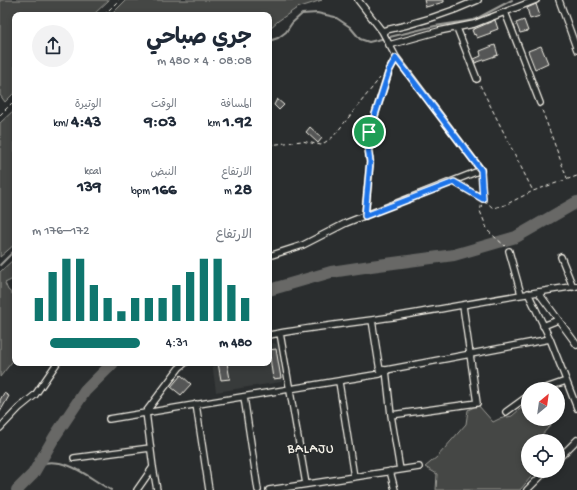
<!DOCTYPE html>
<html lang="ar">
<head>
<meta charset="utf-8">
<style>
  body { margin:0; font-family:"Gochi Hand","Playpen Sans Arabic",sans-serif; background:#f2f2f3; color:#1f2937; direction:rtl; height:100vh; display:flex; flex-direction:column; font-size:15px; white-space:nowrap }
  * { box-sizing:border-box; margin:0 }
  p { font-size:13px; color:#747a83 }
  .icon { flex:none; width:22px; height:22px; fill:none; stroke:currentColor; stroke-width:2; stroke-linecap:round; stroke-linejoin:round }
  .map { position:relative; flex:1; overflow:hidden; direction:ltr }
  .drawer { position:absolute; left:12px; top:12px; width:260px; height:354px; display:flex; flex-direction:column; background:#fff; border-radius:8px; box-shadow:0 2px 6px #0003; direction:rtl }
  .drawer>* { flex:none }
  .needle { width:26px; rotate:29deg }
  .fabs { position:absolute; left:521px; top:382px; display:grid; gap:8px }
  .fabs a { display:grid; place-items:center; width:44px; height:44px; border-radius:50%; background:#fff; box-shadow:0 2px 6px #0003; font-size:20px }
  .pin { position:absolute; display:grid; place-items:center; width:34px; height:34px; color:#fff; margin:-17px; border:2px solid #fff; border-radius:50%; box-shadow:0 1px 4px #0007 }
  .round { display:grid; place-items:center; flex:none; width:42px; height:42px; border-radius:21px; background:#f2f2f3 }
  .head { display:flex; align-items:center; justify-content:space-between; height:68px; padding:0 20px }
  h1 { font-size:22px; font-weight:700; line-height:30px }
  .stats { display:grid; grid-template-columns:repeat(3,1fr); gap:6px; height:68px; padding:4px 20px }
  .stats div { display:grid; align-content:center }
  .stats b { font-size:17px; font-weight:700 }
  .stats small { font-size:11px; font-weight:400 }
  .stats p { font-size:11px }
  .chart { height:112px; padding:8px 20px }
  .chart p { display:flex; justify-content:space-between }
  .chart svg { width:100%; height:72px; margin-top:4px; stroke:#0f766e; stroke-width:6 }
  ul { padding:0 20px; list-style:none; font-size:13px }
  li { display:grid; grid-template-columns:64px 48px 1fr; align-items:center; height:30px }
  li i { height:10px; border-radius:5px; background:#0f766e }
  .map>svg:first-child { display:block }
  .built { fill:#373a3a }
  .green { fill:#444645; stroke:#9c9c96 }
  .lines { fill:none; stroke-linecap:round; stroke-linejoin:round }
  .stream { stroke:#9f9f9a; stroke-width:2 }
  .river { stroke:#676866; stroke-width:12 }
  .building { fill:#555756; stroke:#f4f1e8 }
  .minor-casing { stroke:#f4f1e8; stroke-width:8 }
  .path { stroke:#f4f1e8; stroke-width:1; stroke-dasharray:4 3; stroke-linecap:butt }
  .minor { stroke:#2a2d2e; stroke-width:5.5 }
  .route-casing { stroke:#fff; stroke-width:8 }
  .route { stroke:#1a73e8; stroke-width:5 }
  .labels { text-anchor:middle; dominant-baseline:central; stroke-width:4; stroke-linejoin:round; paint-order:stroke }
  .quarter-label { font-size:13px; letter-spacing:1px; fill:#f4f1e8; stroke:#2a2d2e }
</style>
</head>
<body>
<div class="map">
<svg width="577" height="490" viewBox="0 0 577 490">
  <rect width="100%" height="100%" fill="#2a2d2e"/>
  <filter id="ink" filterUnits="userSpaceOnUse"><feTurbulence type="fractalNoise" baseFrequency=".025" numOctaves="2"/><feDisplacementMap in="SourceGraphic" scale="8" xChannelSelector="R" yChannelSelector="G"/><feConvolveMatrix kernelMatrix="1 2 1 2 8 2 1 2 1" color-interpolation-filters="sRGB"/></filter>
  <g filter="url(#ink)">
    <path class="built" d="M274 343 278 345 284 378 281 382 216 392 212 363H269V344Z"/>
    <path class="green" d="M0 0H109L93 15H15V92L5 102 0 95Z
      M126 0H322L297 8 278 21 269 29V15H111Z
      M15 109V244L0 257V123Z
      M15 258V278L5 283 8 290 15 296V358L0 377V272Z
      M528 402V419H547L551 425 536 441H528V471H536L520 490H436L437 474 425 467 437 457 466 424 468 410 478 405 493 422 499 419 512 416Z"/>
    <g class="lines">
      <path class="stream" d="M269 41 278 38 286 32 292 23 302 14 317 13 335 17 350 27 360 39 369 42 435 26 474 20 512 0
        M0 265 15 250
        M39 464C68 456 88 478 111 490"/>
      <path class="river" d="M269 290 331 272 371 266 454 255 516 237 577 202
        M17 490 33 474 55 436 85 391 113 363"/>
    </g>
    <path class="building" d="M424 0H444V2L426 7Z
      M536 4 540 16 530 19 527 8Z
      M495 20 498 29 490 32 491 33 477 38 475 34 474 35 472 30Z
      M524 20 528 31 520 33 516 23Z
      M495 45 498 55 475 63 474 59 481 56 480 51Z
      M541 46 548 63 535 69 528 51Z
      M277 99 284 105 279 110 274 105Z
      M310 127 322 138 318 143 306 132Z
      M276 349 281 378 273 379 269 350Z
      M218 363H227L230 379 221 380Z
      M181 375 191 384 181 395 171 387Z
      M4 393 9 396 0 412V400Z"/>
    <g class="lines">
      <defs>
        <path id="minor" d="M559 0 577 50
          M505 12 540 103
          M457 28 477 79
          M382 31C415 24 447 14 478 0
          M389 45 439 31 474 24 536 0
          M365 216 370 162 367 140 389 71 396 57
          M509 251 521 294
          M269 256 303 245 346 223 481 170 396 57 382 31 358 0
          M561 257 573 287
          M538 292 577 345
          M528 293 550 339 577 408
          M372 320 380 371
          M543 326 558 320
          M280 333 306 484
          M269 335C310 327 352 323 393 317 454 307 515 295 577 286
          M379 369 386 370 391 415 400 470
          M339 382 354 477
          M543 389 566 381
          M244 397 258 490
          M196 404 209 490
          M506 412 528 396
          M391 415 477 403 463 306
          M109 419 380 374 386 370 550 339
          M0 428 19 408 35 395 57 363
          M74 458 150 448
          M558 459 577 440
          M390 471 395 490
          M137 490 153 467
          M157 490 153 467 146 412 179 368 185 363
          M269 490 419 467
          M527 490 546 471"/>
      </defs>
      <use href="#minor" class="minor-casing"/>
      <path class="path" d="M104 15 119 0
        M480 85 533 191
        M542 110 567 178
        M0 115 15 100
        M269 145 302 141 321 145 333 137 380 78
        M482 177 483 199 480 211 488 231 505 246
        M460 186 483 199 493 208 505 205 533 191 577 176"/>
      <use href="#minor" class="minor"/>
    </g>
  </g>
  <g class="lines" filter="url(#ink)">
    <defs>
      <path id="route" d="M396 58 481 170 483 199 454 182 365 216 370 162 367 140 389 71Z"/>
    </defs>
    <use href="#route" class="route-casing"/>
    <use href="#route" class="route"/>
  </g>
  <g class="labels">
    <g class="quarter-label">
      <text x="311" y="449">BALAJU</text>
    </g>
  </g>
</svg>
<div class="fabs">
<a><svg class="needle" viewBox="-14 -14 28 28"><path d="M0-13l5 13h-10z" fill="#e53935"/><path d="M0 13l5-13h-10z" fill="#747a83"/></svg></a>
<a><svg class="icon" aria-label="locate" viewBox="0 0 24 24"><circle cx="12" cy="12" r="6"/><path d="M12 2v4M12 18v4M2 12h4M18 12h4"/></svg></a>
</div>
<div class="pin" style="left:369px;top:132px;background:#1e9e55"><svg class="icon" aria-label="arrive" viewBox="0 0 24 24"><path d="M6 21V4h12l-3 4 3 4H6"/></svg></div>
<section class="drawer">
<div class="head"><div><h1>جري صباحي</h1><p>08:08 · 4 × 480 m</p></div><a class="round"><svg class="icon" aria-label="share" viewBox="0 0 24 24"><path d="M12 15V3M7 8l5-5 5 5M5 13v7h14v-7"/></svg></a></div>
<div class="stats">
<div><p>المسافة</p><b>1.92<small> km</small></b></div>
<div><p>الوقت</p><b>9:03</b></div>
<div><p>الوتيرة</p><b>4:43<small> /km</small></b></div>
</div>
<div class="stats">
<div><p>الارتفاع</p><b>28<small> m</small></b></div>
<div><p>النبض</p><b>166<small> bpm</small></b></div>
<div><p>kcal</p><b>139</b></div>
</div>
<div class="chart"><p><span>الارتفاع</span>172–176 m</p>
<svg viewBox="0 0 160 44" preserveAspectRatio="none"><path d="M5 44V30M15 44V14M25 44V6M35 44V6M45 44V22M55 44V30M65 44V38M75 44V30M85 44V30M95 44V30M105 44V22M115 44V14M125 44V6M135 44V6M145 44V22M155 44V30"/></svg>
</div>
<ul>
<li><b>480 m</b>4:31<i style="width:83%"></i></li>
</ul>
</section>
</div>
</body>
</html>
